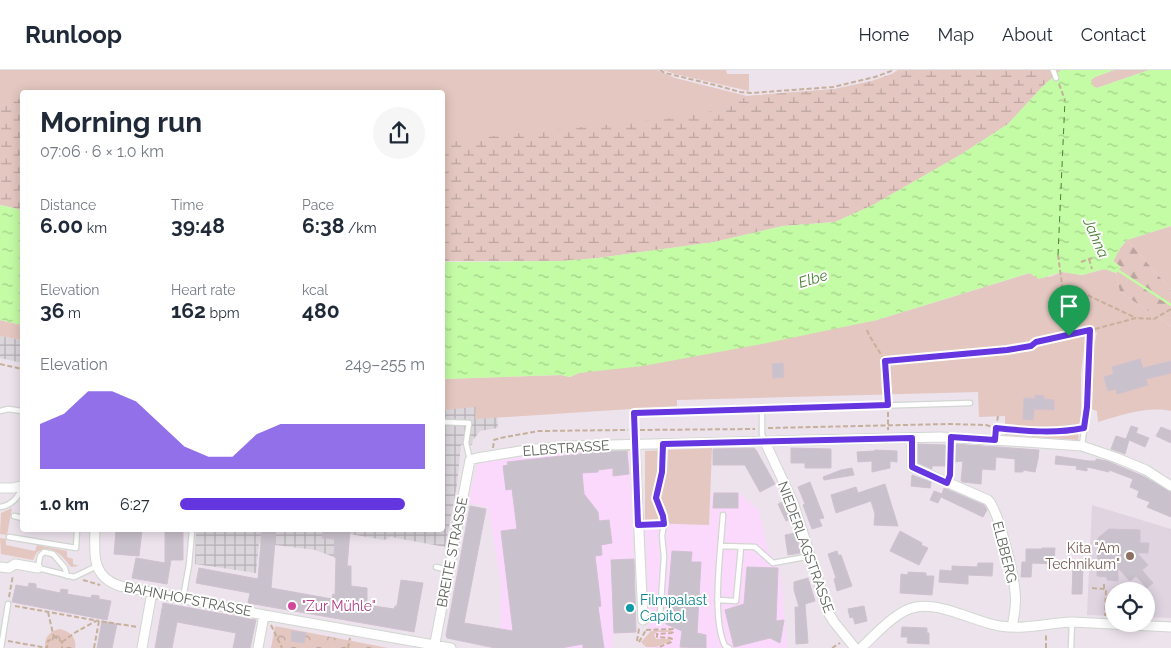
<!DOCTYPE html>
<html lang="en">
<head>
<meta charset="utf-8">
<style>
  body { margin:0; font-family:Raleway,sans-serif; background:#f6f6f7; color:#1f2937; height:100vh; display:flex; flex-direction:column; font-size:19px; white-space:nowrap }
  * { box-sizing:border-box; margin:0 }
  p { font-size:16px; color:#747a83 }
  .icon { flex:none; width:28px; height:28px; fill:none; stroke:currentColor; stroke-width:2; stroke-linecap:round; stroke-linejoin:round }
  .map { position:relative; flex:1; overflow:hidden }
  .sheet { position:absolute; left:20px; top:20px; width:425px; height:442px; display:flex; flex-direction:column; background:#fff; border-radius:5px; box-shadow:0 2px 12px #0003 }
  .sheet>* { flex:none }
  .controls { position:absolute; left:1105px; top:512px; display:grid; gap:10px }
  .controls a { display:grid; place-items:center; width:50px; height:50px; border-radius:50%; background:#fff; box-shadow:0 2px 12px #0003; font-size:25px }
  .pin { position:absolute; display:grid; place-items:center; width:42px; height:42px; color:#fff; margin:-51px -21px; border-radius:50% 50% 50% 0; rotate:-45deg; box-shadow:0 0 5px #0007 }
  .pin .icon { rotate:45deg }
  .round { display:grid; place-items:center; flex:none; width:52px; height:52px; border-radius:26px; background:#f6f6f7 }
  .overview { display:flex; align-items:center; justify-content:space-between; height:85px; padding:0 20px }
  h1 { font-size:28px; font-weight:700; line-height:38px }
  .figures { display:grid; grid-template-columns:repeat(3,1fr); gap:8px; height:85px; padding:5px 20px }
  .figures div { display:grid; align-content:center }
  .figures b { font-size:21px; font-weight:700 }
  .figures small { font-size:14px; font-weight:400 }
  .figures p { font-size:14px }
  .chart { height:140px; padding:10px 20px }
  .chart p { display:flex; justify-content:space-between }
  .chart svg { width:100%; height:90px; margin-top:5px; fill:#6535e0; opacity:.7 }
  ul { padding:0 20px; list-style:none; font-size:16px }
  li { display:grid; grid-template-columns:80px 60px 1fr; align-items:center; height:38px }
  li i { height:12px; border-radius:6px; background:#6535e0 }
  header { display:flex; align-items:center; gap:30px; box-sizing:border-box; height:70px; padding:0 25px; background:#fff; border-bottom:1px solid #e0e1e3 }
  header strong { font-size:24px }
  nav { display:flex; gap:28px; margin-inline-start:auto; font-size:18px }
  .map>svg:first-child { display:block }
  .commercial { fill:#fbd9fc }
  .industrial { fill:url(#industrial-grid) }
  .education { fill:#dfd4e0 }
  .grass { fill:#e4c7c0 }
  .forest { fill:url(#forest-firs) }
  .wetland { fill:url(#wetland-marsh) }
  .park { fill:url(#park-crowns) }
  .water { fill:url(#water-ripples) }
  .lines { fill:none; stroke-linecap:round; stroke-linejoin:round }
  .stream { stroke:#c4fba5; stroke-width:2.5 }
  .ferry { stroke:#4b8135; stroke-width:1; stroke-dasharray:6 5; stroke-linecap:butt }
  .building { fill:#c9c1cb; stroke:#d0c1d1 }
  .lane-casing { stroke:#d1d7d0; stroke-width:7 }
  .street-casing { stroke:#d1d7d0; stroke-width:11 }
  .path { stroke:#c7b09b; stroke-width:2; stroke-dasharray:5 2.5; stroke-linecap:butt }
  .lane { stroke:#fff; stroke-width:4.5 }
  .street { stroke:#fff; stroke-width:9 }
  .route-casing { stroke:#fff; stroke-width:10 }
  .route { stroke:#6535e0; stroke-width:6 }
  .education-dot { fill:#8d6e63; stroke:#fff; stroke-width:2 }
  .hotel-dot { fill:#d1479c; stroke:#fff; stroke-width:2 }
  .culture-dot { fill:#0f9aa8; stroke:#fff; stroke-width:2 }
  .labels { text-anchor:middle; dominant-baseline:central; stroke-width:4; stroke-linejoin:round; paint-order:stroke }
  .street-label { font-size:14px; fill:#5d635b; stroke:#fff }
  .education-label { font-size:14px; fill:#785e54; stroke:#fff; text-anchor:end }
  .culture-label { font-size:14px; fill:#0d838f; stroke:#fff; text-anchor:start }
  .hotel-label { font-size:14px; fill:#b23c85; stroke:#fff; text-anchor:start }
  .water-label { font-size:15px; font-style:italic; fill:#4b8135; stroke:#fff }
</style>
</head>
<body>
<header>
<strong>Runloop</strong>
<nav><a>Home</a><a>Map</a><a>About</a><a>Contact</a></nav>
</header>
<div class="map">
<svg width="1171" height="578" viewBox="0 0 1171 578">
  <defs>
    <pattern id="industrial-grid" width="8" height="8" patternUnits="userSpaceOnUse" patternTransform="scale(1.25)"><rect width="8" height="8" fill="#dbd5dc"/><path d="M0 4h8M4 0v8" fill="none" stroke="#b5b0b5"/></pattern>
    <pattern id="forest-firs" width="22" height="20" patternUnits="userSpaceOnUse" patternTransform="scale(1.25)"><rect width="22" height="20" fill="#e4c7c0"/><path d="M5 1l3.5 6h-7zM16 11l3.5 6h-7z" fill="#bca59f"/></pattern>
    <pattern id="wetland-marsh" width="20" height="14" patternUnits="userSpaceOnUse" patternTransform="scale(1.25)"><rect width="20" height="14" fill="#e4c7c0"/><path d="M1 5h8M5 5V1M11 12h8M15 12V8" fill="none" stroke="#bca59f"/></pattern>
    <pattern id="park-crowns" width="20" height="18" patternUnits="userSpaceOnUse" patternTransform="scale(1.25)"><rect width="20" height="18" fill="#e4c7c0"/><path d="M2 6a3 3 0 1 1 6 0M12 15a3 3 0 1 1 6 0" fill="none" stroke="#bca59f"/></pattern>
    <pattern id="water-ripples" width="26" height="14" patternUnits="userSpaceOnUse" patternTransform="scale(1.25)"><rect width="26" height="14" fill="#c4fba5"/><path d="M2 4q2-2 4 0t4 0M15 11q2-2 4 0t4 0" fill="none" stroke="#a2cf89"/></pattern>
  </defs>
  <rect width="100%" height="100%" fill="#ede3ed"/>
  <path class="commercial" d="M630 377 636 562 614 563 612 578H500L501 514 488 437 468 433 478 392 580 380Z
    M712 422 739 423 759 440 767 478 779 495 788 578H650L645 453 709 455Z"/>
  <path class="industrial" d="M0 266 22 270V293L0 288Z
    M443 321 497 344 498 358 480 361 473 370 472 375H461L457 415 445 477 391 467 384 470 350 464 348 488 334 487 315 480 259 473 256 503 195 494 196 460H442Z"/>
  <path class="education" d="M1092 435 1171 459V548L1146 547V521H1114V546L1087 545Z"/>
  <path class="grass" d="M0 0H657L675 8 747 26 835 19 872 11 892 4 898 0H1061L443 191 442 22H22V46L0 40Z
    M663 0H726L727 4H749V21L675 4Z
    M1114 0H1149L1097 18 1092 16 1091 10 1095 7Z
    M1171 156V220L1127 170Z
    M1105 199 1116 203 1120 222 1171 256V341C1146 336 1122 345 1098 352L1097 341 1089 338 1094 276 1097 262 1086 265 1081 303V345L1078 370 1005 365V346L979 347 978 322 677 330V336L475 349 476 337 443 340V309L561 305 570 307 579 303 877 250 1030 203 1050 207 1062 202 1082 205Z
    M0 250 22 255V270L0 266Z
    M712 378 709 455 645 453V381Z
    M12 438 7 465 0 464 1 443Z
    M0 468 6 469V475L35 481 37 475 67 481V487L73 489V494L79 496 71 497C62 486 53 473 37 482L33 490 1 484Z
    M671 560 672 562H657L654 565 656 569H670L671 571 656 577H646L641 572 651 561Z"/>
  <path class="forest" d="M1127 170 1171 220V256L1120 222 1116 203 1121 197 1113 191 1121 177Z"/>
  <path class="wetland" d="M898 0H1061L1043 16 1008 54 960 85 873 135 835 152 783 156 714 172 598 188 562 191H443L442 71 684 47 727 38 747 26 835 19 872 11 892 4Z
    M0 25 22 30V140L0 135Z"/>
  <path class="park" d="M275 556 388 578H271Z
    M60 559C70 562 77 567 75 578H45C44 567 50 561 60 559Z"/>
  <path class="water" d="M1061 0H1114L1095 7 1091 10 1093 16 1097 18 1149 0H1171V156L1127 170 1121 177 1113 191 1121 197 1116 203 1104 199 1082 205 1062 202 1039 209 1029 203 877 250 762 274 643 296 579 303 570 307 561 305 443 309 442 192 562 191 598 188 714 172 783 156 835 152 873 135 960 85 1008 54 1043 16Z
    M0 135 22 140V255L0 250Z"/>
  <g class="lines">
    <path class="stream" d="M1116 199 1171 235"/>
    <path class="ferry" d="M1058 185 1065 30"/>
  </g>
  <path class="building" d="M1140 289 1143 298 1171 291V303L1146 309 1148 315 1117 324 1116 319 1108 321 1104 307 1114 304 1112 297Z
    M783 293 784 307 773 308 772 294Z
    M1035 325 1044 326V329L1054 330V340L1034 339 1033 350 1023 349 1024 328 1035 329Z
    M1131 356 1138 358 1136 363 1149 368 1145 377 1129 370 1125 384 1111 379 1116 366 1126 369Z
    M1161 357 1171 361V373L1156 366Z
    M918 374 947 375 946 396H932V399L918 393Z
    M955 374 1039 380 1038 389 1035 402 1023 400V402H1015V389L996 387 995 400 982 399 981 414 963 412 961 411 963 391 954 392Z
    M754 378 756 380 775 414 760 422 745 395H713V379Z
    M791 378 831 379V398H805V393H791Z
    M875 380 897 381V392L890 391V398L872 402V391L858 392 857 382 874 381Z
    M627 381 629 404 613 406V398L598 400V402L582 403 584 424 598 442 599 451 609 450 612 473 601 475 602 485 595 486 601 536 598 537 604 578H583V574L561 578H495L447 568 446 565 470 436 486 439 464 553 513 561 501 461 517 459 512 419 506 420 503 396 508 395 507 392 598 382Z
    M1056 386 1089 391H1096V389L1107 391 1143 406 1171 422V447L1147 437 1150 432 1137 427 1139 421 1130 417 1133 409 1109 400V402L1087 397V401L1076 399 1077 396 1055 394Z
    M852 398 854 405 824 410 823 407 841 400Z
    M912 405 931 412 930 418 911 416Z
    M810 412 824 448 819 449 822 456 812 459 803 435 805 434 798 417Z
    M885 414 898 456 874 455 875 444 871 431 836 443 831 425 856 417 858 423Z
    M944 418 984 435 987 440 983 447 941 427Z
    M934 421 942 424 938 433 930 430Z
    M714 423H738V438H713Z
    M785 431 792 448 786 451 778 434Z
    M1109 459 1140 460V473H1149L1148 483H1137L1148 495 1142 500 1153 513 1147 518 1136 506 1130 511 1118 498V511L1107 510V507L1097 506 1098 468Z
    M116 460H142L139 486 114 484Z
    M165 460H183V490H171L167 514 132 508 136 488 165 493Z
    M262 460H276L271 518 332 529 333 524 335 525 336 488 334 487 335 469 322 468 323 460H350L347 496H351V516L367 518V535L394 539 395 536H397L401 510 423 513 414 562 248 533 250 523 196 513 199 498 258 509Z
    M900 461 922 473 921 475 928 478 919 495 890 481Z
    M796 463 800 483 788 485 785 465Z
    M1042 478H1055L1054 494 1032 493 1031 507H1021L1022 492H1026V479H1042Z
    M672 481 692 482 691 492H701L697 563 706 565V578L680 577 682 561 666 554Z
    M837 481 838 485H841L852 516 837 521 834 509 836 508 828 484Z
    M634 489 636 562 614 563 611 490Z
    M978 493H993L992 506 968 505V514L939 512 940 500 952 501V496L977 497Z
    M1073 495 1083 496 1082 524H1072Z
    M747 497 778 498 776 551 784 550 780 573 770 568 734 577 725 540 744 534Z
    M908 502 926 503V506H934L932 525 900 523 901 504 908 505Z
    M808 508 815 531 805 534 808 573 796 574 795 537H799L794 520V512Z
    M29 513 36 514V518L60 523 61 519 68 520 67 524 91 528 92 525 99 526V529L111 531 107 550 12 532 16 515 28 517Z
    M163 533 256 550 250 578H233L236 563 177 552 172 578H155Z
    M864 536 867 551 855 554 853 547 850 548 848 539Z
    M102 551 117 554 112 578H97Z
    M902 557 927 558V563H929V574L907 573 908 567H901Z
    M292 561 306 563 304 573 291 571Z"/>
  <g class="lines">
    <defs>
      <path id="lane" d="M1053 0 1056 8
        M1053 269 1090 260 1087 337 1082 376
        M762 339V364L765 372
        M0 341 8 339 22 341
        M442 352 469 353 466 373 470 390
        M635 374 634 343 970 333
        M948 412 950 405 951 367
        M0 437C10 436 20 427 21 417
        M723 445C721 478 711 548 725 576L729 578
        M14 446 22 448
        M9 467 76 478 77 460
        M721 476 755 477 773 493 811 486
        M436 497 448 500
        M67 506 65 498 53 484 44 482 40 486 38 498 74 507 97 496
        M183 528 189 495 192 460
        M717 530 736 531 741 477
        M643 550 655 548 660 545 664 487 662 466 664 453
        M1 578 8 534
        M1071 578 1072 552"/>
      <path id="street" d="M912 368V397L988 430C999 441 1014 505 1015 522 1017 534 1014 546 1012 557
        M765 372 793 432 829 544 834 552 855 578
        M635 374 643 550
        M0 418H13L22 416
        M95 460C94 485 92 507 120 516L264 545 451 578
        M0 497 9 498 15 494 38 498
        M142 578 152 522
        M258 578 264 545
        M434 578 470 390 477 388 526 380 569 376 940 367 1026 372 1082 376 1117 388 1146 400 1171 416
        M861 578C873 567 884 554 898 545 928 522 968 551 1000 556 1025 560 1048 553 1072 552L1171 557"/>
    </defs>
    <use href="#lane" class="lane-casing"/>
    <use href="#street" class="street-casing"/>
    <path class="path" d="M660 0 665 3 719 16 740 22 751 23 833 17 875 7 894 0
      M1059 14 1065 30
      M1058 185 1068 258
      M1089 189 1092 199
      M1081 192 1092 188
      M1081 222 1136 248
      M1095 259 1136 248 1154 249 1171 239
      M867 260 869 265 885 291 888 330
      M885 291 1007 280 1031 276 1036 272 1048 270
      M0 294 22 299
      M888 342V360
      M768 358 949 354 986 355 996 358 1028 361 1067 362 1077 360
      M996 358 998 346
      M640 360 755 359
      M493 378 494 370 500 368 539 361 628 360
      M663 381 662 402 656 429 663 446
      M646 455 659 454
      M83 510 100 515
      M1104 514V519L1106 520 1105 546
      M1092 518 1104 519
      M9 527 13 505
      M15 536 99 551
      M48 542 54 568
      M271 555 282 578
      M646 560 673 559V562L671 563 657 564V567L670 568 672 569 671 572 657 578
      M8 571 47 578 48 571 55 567 62 572V578
      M637 571 639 559 641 557
      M62 572 76 562 96 551
      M639 572 646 560
      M94 578 99 551 138 557
      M348 578 350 568
      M832 578 840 573
      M1046 578V563"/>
    <use href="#lane" class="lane"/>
    <use href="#street" class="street"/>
  </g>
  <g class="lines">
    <defs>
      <path id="route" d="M1090 260 1087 337 1084 358C1055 364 1025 361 996 358L995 370 951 367 950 405 947 413 912 397V368L663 374 662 402 656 428 663 446 664 454 638 455 634 343 888 335 885 291 1007 280 1031 276 1036 272Z"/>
    </defs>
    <use href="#route" class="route-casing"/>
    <use href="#route" class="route"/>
  </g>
  <circle class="education-dot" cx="1130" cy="486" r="5"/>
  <circle class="hotel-dot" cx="292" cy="536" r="5"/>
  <circle class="culture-dot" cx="630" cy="538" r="5"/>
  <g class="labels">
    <g class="street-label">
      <text transform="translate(566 378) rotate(-4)">ELBSTRASSE</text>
      <text transform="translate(806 477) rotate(70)">NIEDERLAGSTRASSE</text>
      <text transform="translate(452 482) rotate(-79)">BREITE STRASSE</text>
      <text transform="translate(1005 482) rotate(76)">ELBBERG</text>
      <text transform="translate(188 529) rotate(11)">BAHNHOFSTRASSE</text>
    </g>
    <g class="education-label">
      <text x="1120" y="478">Kita "Am<tspan x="1120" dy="16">Technikum"</tspan></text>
    </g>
    <g class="culture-label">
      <text x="640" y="530">Filmpalast<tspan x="640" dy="16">Capitol</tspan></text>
    </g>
    <g class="hotel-label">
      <text x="302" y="536">"Zur Mühle"</text>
    </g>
    <g class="water-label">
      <text transform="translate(1096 168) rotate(66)">Jahna</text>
      <text transform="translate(813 209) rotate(-17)">Elbe</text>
    </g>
  </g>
</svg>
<div class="controls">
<a><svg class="icon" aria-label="locate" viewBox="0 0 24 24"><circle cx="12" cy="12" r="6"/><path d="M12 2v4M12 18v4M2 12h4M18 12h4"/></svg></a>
</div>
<div class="pin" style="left:1069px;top:266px;background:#1e9e55"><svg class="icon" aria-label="arrive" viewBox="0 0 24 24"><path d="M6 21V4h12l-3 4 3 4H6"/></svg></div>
<section class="sheet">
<div class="overview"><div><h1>Morning run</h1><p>07:06 · 6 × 1.0 km</p></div><a class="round"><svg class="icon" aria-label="share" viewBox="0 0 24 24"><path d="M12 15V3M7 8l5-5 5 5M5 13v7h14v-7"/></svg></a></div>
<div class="figures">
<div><p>Distance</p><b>6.00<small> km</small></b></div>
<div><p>Time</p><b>39:48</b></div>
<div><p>Pace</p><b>6:38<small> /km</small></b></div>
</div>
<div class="figures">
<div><p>Elevation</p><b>36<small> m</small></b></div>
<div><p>Heart rate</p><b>162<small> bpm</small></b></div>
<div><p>kcal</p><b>480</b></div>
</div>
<div class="chart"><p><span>Elevation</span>249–255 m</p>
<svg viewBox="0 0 160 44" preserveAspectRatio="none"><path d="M0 44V22L10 17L20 6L30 6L40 11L50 22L60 33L70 38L80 38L90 27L100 22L110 22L120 22L130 22L140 22L150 22L160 22V44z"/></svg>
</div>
<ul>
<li><b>1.0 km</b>6:27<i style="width:92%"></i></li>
</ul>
</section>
</div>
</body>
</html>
